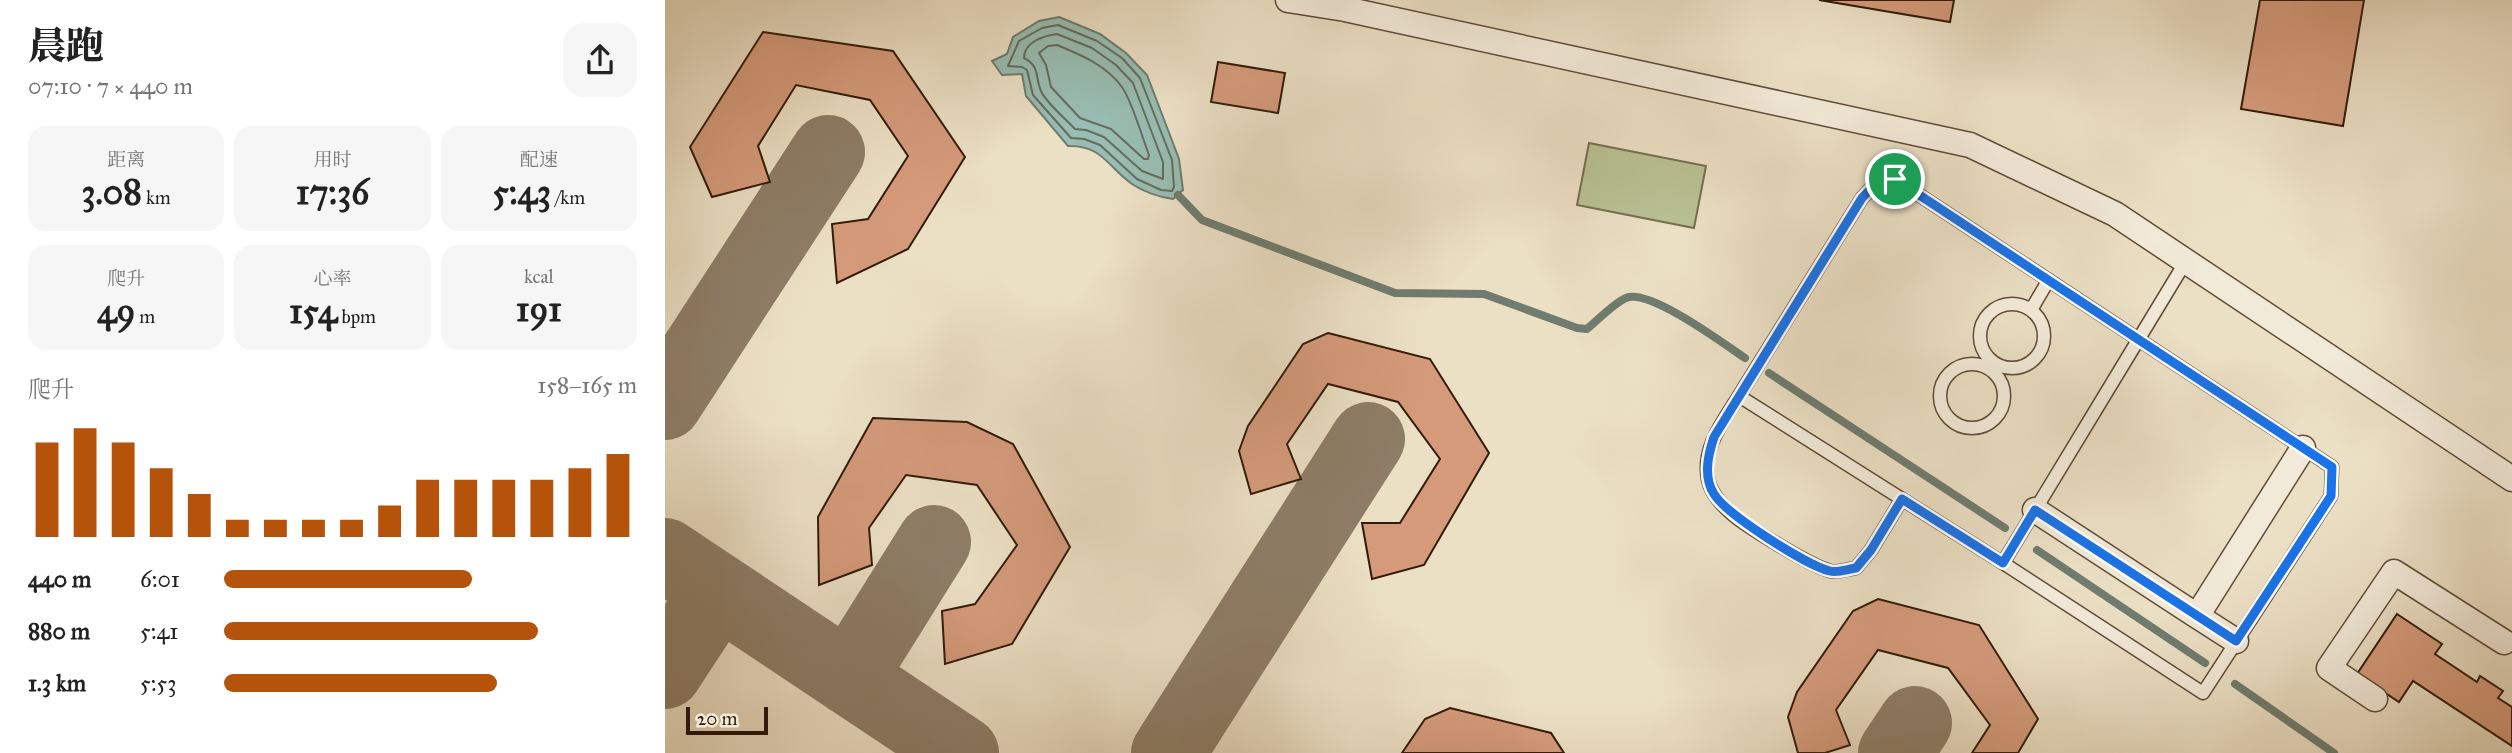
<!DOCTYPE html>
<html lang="zh">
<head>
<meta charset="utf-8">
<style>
  body { margin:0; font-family:"IM FELL Great Primer","Noto Serif SC",serif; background:#f6f6f6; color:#222; height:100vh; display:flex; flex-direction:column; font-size:26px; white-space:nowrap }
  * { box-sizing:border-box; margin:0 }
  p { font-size:23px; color:#767676 }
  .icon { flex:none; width:38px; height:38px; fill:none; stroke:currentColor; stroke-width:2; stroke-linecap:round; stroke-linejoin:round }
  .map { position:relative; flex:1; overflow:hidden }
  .sheet { display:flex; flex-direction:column; background:#fff; width:665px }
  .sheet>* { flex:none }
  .scale { position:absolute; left:21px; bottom:18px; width:82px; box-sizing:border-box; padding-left:7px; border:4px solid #321b0a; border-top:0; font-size:19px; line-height:24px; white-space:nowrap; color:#321b0a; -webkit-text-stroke:5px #f2ead9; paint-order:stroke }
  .pin { position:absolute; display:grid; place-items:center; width:60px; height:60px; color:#fff; margin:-30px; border:4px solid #fff; border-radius:50%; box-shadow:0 2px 7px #0007 }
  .round { display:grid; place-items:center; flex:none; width:74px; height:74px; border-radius:21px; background:#f6f6f6 }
  .summary { display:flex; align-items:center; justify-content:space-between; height:119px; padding:0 28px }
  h1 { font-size:38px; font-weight:800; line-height:52px }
  .stats { display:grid; grid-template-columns:repeat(3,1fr); gap:10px; height:119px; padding:7px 28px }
  .stats div { display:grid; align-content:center; border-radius:18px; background:#f6f6f6; text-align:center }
  .stats b { font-size:35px; font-weight:800 }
  .stats small { font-size:19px; font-weight:400 }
  .stats p { font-size:19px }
  .chart { height:196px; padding:14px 28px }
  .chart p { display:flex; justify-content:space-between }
  .chart svg { width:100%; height:126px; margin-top:7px; stroke:#b45309; stroke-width:6 }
  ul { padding:0 28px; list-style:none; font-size:23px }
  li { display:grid; grid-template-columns:112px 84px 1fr; align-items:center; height:52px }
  li i { height:18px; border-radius:9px; background:#b45309 }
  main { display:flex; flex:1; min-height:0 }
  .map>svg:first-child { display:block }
  .green { fill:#b8c194; stroke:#756e4f; stroke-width:2 }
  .water { fill:#98bdb2; stroke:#6f7c6f; stroke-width:2 }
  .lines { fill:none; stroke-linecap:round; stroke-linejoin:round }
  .shore { stroke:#656c5e; stroke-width:2 }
  .stream { stroke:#6f7c6f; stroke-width:8 }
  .taxiway { stroke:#8e7d67; stroke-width:74 }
  .building { fill:#d49a7a; stroke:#321b0a; stroke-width:2 }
  .lane-casing { stroke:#604c38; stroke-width:15 }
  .street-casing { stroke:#604c38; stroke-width:27 }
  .lane { stroke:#f2ead9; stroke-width:12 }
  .street { stroke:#f2ead9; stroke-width:24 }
  .route-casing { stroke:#fff; stroke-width:14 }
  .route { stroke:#1a73e8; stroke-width:9 }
</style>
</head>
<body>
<main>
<section class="sheet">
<div class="summary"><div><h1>晨跑</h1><p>07:10 · 7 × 440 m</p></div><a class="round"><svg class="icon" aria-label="share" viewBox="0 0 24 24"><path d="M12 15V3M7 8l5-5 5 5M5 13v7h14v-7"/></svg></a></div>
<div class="stats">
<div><p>距离</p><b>3.08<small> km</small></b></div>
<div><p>用时</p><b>17:36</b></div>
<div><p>配速</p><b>5:43<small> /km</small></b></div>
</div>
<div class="stats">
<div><p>爬升</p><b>49<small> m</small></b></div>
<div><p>心率</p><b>154<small> bpm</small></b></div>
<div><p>kcal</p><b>191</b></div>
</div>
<div class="chart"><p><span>爬升</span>158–165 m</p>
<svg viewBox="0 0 160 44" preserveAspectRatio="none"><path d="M5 44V11M15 44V6M25 44V11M35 44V20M45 44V29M55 44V38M65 44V38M75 44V38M85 44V38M95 44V33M105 44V24M115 44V24M125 44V24M135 44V24M145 44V20M155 44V15"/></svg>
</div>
<ul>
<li><b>440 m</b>6:01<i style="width:60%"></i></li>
<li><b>880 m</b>5:41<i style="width:76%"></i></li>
<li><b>1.3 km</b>5:53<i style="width:66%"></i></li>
</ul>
</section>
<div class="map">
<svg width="1847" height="753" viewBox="0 0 1847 753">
  <rect width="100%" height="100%" fill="#ebdfc4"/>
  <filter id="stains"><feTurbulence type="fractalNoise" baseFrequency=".00286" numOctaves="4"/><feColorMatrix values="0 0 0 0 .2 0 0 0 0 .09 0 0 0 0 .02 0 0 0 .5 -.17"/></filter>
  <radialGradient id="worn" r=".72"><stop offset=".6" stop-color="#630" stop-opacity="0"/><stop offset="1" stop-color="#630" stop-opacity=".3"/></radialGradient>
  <path class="green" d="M924 143 1041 166 1029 228 912 205Z"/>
  <path class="water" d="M394 17 435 34 461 53 482 75 514 159 518 190 508 199C494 197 479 192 467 184 443 167 437 145 403 146L361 96 357 74 337 75 327 61 342 54 348 37 374 21Z"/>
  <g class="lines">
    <path class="shore" d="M393 25 432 41 457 58 475 78 507 160 509 187 507 191 496 190 472 179 435 145 419 139 406 138 368 95 362 70 357 67 343 66 354 41 377 28Z
      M392 34 427 48 451 65 468 83 498 162V179L477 171 439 137 421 130 410 129C401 119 381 103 376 91 370 77 375 66 359 58 359 42 378 36 392 34Z
      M392 45C416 55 441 65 457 87 467 101 477 137 484 155L483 159H479L446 129 415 118 386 87 381 65 374 53 383 46Z"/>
    <path class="stream" d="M513 195 537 220 730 293 819 294 912 328 922 329C933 320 949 303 961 298 984 288 1059 344 1080 358
      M1104 373 1340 528
      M1372 550 1540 663
      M1570 684 1669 753"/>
    <path class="taxiway" d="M0 403 163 152
      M0 555 297 753
      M0 672 53 591
      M184 678 269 542
      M503 753 703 439
      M1230 753 1250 723"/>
  </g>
  <path class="building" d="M1154 0H1289L1285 22Z
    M1595 0H1699L1678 126 1576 109Z
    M98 32 228 51 300 157 243 249 172 283 167 224 203 219 243 156 205 100 131 85 93 146 105 182 47 197 25 147Z
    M553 62 620 73 613 113 546 102Z
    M663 333 765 359 824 453 759 565 707 579 697 523H735L775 459 733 402 663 384 622 444 636 479 586 494 574 451 583 426 638 344Z
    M208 418 302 422 348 444 405 547 347 644 280 664 277 611 310 604 352 545 312 485 241 475 204 528 207 565 154 585 153 517Z
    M1213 599 1314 625 1373 719 1353 753H1307L1325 725 1283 668 1213 650 1171 710 1185 745 1160 753H1133L1123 717 1132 692 1188 611Z
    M1732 614 1777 644 1770 654 1812 682 1815 676 1838 691 1833 698 1847 707V746L1748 681 1734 702 1692 674Z
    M785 708 886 733 899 753H737L760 719Z"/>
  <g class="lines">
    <defs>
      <path id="lane" d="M1315 336a32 32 0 1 1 64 0a32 32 0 1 1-64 0Z
        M1366 310 1383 281
        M1275 396a32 32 0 1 1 64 0a32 32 0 1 1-64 0Z
        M1074 396C1058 422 1037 447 1043 479 1046 494 1057 505 1067 514 1082 527 1146 566 1165 571 1173 573 1183 569 1191 568L1206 550 1237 499
        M1338 563 1538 693 1666 496 1667 467 1230 179 1216 178 1197 198 1074 396 1338 563C1399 462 1460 362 1521 261"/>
      <path id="street" d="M623 0 680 9 1305 145 1450 214 1847 479
        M1370 510 1532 616 1638 448
        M1532 616 1571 641
        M1710 699 1664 668 1729 572 1839 642"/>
    </defs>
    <use href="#lane" class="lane-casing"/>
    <use href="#street" class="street-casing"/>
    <use href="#lane" class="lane"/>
    <use href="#street" class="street"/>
  </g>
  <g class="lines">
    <defs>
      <path id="route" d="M1216 178 1230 179 1667 467 1666 496 1571 641 1370 510 1338 563 1237 499 1206 550 1191 568C1183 569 1173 573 1165 571 1141 565 1062 515 1049 494 1038 477 1043 455 1049 437L1197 198Z"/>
    </defs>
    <use href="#route" class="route-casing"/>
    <use href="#route" class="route"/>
  </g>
  <rect width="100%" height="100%" filter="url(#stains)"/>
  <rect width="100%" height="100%" fill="url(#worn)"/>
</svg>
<div class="scale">20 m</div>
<div class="pin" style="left:1230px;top:179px;background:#1e9e55"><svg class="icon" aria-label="arrive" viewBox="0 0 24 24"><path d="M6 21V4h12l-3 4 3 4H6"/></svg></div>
</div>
</main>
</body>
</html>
